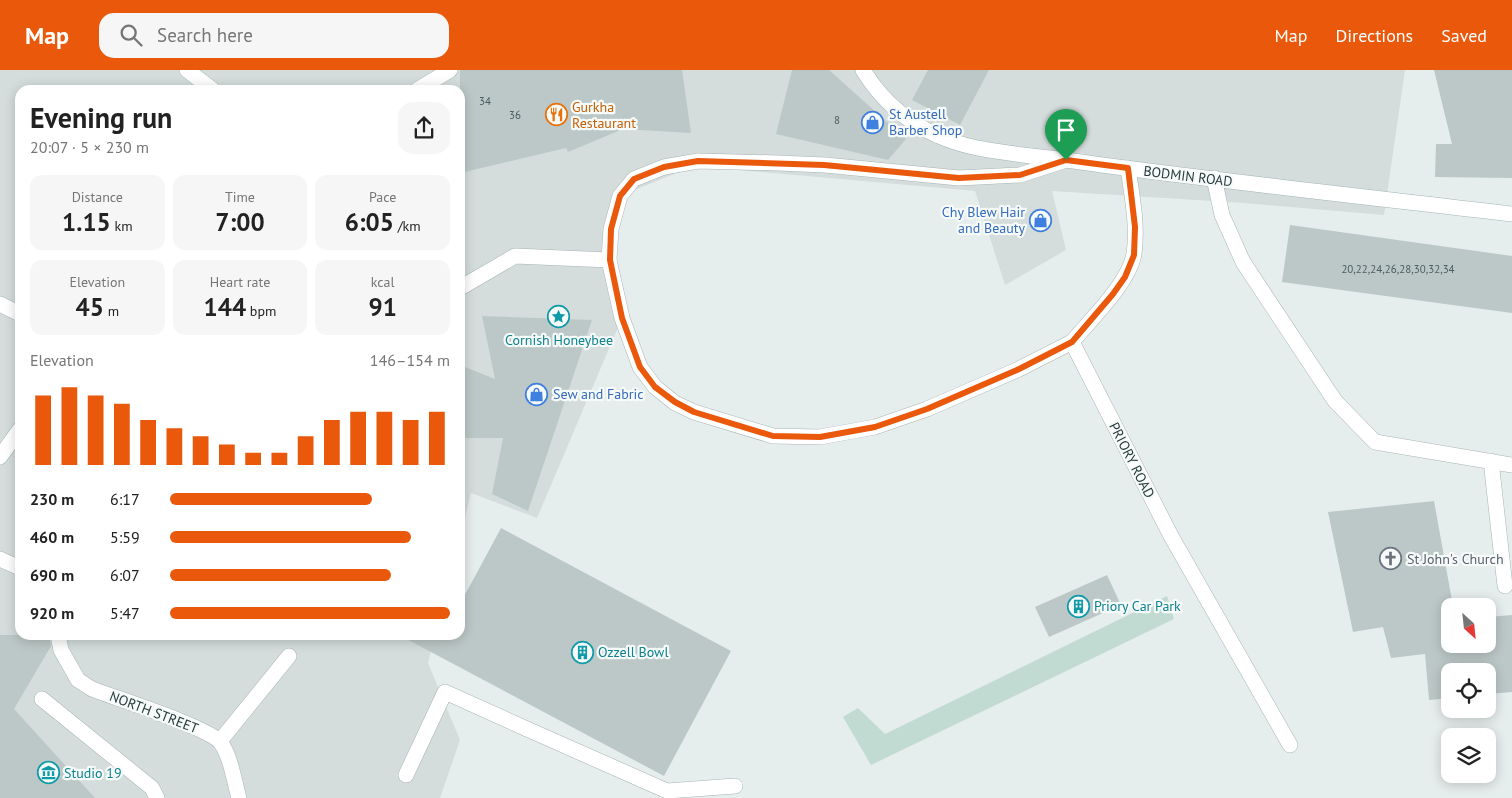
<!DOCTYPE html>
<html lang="en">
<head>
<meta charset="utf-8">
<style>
  body { margin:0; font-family:"PT Sans",sans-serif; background:#f6f6f6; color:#222; height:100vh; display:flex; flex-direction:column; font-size:19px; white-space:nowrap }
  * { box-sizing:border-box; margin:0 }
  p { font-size:16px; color:#767676 }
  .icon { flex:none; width:28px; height:28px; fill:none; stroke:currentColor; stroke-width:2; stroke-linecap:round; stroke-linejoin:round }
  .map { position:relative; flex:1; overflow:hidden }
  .panel { position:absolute; left:15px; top:15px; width:450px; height:555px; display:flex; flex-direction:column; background:#fff; border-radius:15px; box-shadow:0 2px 12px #0003 }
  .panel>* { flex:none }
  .needle { width:32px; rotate:153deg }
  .controls { position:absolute; left:1441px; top:528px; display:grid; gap:10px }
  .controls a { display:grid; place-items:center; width:55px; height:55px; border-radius:10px; background:#fff; box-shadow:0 2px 12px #0003; font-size:25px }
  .pin { position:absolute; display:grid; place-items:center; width:42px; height:42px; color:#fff; margin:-51px -21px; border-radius:50% 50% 50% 0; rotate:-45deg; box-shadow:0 0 5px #0007 }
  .pin .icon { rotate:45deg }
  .round { display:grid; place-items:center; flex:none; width:52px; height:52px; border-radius:15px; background:#f6f6f6 }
  .overview { display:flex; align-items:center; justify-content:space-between; height:85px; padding:0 15px }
  h1 { font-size:28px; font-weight:700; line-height:38px }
  .metrics { display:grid; grid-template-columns:repeat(3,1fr); gap:8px; height:85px; padding:5px 15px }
  .metrics div { display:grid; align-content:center; border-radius:12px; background:#f6f6f6; text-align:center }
  .metrics b { font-size:25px; font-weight:700 }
  .metrics small { font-size:14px; font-weight:400 }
  .metrics p { font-size:14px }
  .chart { height:140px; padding:10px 15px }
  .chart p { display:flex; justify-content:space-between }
  .chart svg { width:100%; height:90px; margin-top:5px; stroke:#ea580c; stroke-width:6 }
  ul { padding:0 15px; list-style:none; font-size:16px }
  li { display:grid; grid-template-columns:80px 60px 1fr; align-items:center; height:38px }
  li i { height:12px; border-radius:6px; background:#ea580c }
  header { display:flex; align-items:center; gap:30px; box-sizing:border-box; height:70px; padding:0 25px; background:#ea580c; color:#fff }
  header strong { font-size:24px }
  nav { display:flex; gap:28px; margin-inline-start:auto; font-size:18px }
  .search { width:350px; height:45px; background:#f6f6f6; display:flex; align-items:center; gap:12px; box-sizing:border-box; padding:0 18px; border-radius:15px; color:#767676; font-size:19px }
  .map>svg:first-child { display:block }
  .built { fill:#d4dddc }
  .green { fill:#c2dbd2 }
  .building { fill:#bcc8c7 }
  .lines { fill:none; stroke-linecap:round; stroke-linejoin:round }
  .service-casing { stroke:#a9b4b5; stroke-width:16 }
  .pedestrian-casing { stroke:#a9b4b5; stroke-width:16 }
  .minor-casing { stroke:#a9b4b5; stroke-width:16 }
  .secondary-casing { stroke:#a3b5b5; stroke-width:16 }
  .service { stroke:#fff; stroke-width:15 }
  .pedestrian { stroke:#fff; stroke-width:15 }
  .minor { stroke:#fff; stroke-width:15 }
  .secondary { stroke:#fff; stroke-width:15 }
  .route-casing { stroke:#fff; stroke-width:10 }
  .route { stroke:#ea580c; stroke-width:6 }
  .labels { text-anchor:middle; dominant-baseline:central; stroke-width:4.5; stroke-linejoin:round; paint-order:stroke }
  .number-label { font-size:11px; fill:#4c5e60 }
  .food-label { font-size:14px; fill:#c56008; stroke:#f6faf9; text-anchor:start }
  .shop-label { font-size:14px; fill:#366cbe; stroke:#f6faf9; text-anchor:start }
  .street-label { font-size:14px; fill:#273b3d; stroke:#f6faf9 }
  .culture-label { font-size:14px; fill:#0d838f; stroke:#f6faf9; text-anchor:start }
  .worship-label { font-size:14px; fill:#5b616d; stroke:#f6faf9; text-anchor:start }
</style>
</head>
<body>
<header>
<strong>Map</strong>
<div class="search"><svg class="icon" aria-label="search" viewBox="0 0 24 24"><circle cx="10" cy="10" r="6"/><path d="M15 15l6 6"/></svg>Search here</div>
<nav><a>Map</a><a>Directions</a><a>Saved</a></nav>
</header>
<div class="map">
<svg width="1512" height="728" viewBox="0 0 1512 728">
  <rect width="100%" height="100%" fill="#e6eded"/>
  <path class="built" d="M0 0H1405L1384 145 1244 133 1052 121 1066 180 1005 215 975 121 694 96 620 126 609 190 622 248 537 448 471 423 460 467V20H20V565H435L428 593 460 670 440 728H0Z"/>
  <path class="green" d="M1167 526 1174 549 871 695 843 647 858 638 885 664Z"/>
  <path class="building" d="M460 0H682L691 63 623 59 568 82 566 78 460 103Z
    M792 0H829L906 69 888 90 776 64Z
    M928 0H989L960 55 912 30Z
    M1434 0H1512V108L1435 107 1436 74H1452Z
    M1290 155 1512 186V243L1282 212Z
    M482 246 592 250 528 441 492 424 503 368H460V295L495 309Z
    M1434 431 1453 536H1450V574H1488V547L1512 545V622L1488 624V601H1450V628L1429 630 1425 584 1391 588 1383 557 1353 562 1328 442Z
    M501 458 731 581 664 706 399 565H460V534Z
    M1107 505 1121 535 1049 567 1035 537Z
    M0 565H49L51 576 14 639 95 728H0Z"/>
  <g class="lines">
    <defs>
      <path id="service" d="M1066 90 1020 105 959 108 825 95 778 93 698 91 664 97 634 109 620 126 611 159 609 190 622 248 640 297 655 317 675 333 694 342 773 366 820 367 875 357 927 339 1017 300 1072 272 1171 466 1290 675
        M1214 108 1222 145 1243 192 1335 331 1375 372 1512 395
        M1491 391 1505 516
        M42 629 152 718 157 728
        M527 659 667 721 735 716
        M220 671 289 586"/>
      <path id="pedestrian" d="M187 0 213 20
        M417 20 450 0
        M460 218 515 186 609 190
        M0 234 20 244
        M0 387 20 359
        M406 705 445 622 527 659"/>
      <path id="minor" d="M1072 272C1091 249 1129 213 1134 184 1138 156 1132 126 1128 98
        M0 489 20 498
        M58 565 61 580 78 610 92 619C115 628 209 657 221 673 231 688 234 710 239 728"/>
      <path id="secondary" d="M863 0C882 31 906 52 939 66 965 78 995 81 1023 85 1050 88 1076 91 1102 95 1238 113 1375 128 1512 144"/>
    </defs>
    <use href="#service" class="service-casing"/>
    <use href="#pedestrian" class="pedestrian-casing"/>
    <use href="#minor" class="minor-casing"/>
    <use href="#secondary" class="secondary-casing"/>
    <use href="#service" class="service"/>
    <use href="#pedestrian" class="pedestrian"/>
    <use href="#minor" class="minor"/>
    <use href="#secondary" class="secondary"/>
  </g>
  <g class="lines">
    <defs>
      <path id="route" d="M1066 90 1128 98 1135 157 1134 185 1125 207 1113 224 1072 272 1017 300 927 339 875 357 820 367 773 366 694 342 675 332 655 317 640 297 622 248 610 190 611 159 620 126 634 109 664 97 698 91 824 95 959 108 1020 105Z"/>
    </defs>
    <use href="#route" class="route-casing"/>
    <use href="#route" class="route"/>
  </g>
  <defs>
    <symbol id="restaurant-ring" viewBox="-11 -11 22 22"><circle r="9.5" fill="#f6faf9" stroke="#e8710a" stroke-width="1.5"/><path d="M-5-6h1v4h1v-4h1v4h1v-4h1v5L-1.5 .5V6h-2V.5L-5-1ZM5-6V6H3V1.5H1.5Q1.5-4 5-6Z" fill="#e8710a"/></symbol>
    <symbol id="shop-ring" viewBox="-11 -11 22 22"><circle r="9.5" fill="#f6faf9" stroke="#3f7fe0" stroke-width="1.5"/><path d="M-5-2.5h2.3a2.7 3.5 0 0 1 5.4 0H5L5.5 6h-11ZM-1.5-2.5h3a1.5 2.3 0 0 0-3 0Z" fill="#3f7fe0"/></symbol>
    <symbol id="sight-ring" viewBox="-11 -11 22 22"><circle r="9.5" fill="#f6faf9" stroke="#0f9aa8" stroke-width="1.5"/><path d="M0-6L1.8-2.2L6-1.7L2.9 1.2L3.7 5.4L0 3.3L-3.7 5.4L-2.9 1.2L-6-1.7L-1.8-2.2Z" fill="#0f9aa8"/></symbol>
    <symbol id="church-ring" viewBox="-11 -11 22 22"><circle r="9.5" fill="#f6faf9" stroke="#6b7280" stroke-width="1.5"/><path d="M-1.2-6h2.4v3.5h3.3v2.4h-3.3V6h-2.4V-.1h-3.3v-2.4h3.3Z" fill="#6b7280"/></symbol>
    <symbol id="building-ring" viewBox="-11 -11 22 22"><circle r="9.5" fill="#f6faf9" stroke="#0f9aa8" stroke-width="1.5"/><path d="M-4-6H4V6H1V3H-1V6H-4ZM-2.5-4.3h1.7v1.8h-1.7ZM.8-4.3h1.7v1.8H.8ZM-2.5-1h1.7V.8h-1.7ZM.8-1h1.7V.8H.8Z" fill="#0f9aa8"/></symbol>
    <symbol id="museum-ring" viewBox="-11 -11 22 22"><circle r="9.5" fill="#f6faf9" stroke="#0f9aa8" stroke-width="1.5"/><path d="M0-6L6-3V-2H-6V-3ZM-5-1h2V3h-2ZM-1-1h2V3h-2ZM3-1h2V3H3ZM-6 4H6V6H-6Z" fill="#0f9aa8"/></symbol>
  </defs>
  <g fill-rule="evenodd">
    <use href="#restaurant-ring" x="544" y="32" width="25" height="25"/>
    <use href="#shop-ring" x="860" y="40" width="25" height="25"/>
    <use href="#shop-ring" x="1028" y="138" width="25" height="25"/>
    <use href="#sight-ring" x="546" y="234" width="25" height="25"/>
    <use href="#shop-ring" x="524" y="312" width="25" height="25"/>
    <use href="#church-ring" x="1378" y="476" width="25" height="25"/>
    <use href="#building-ring" x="1066" y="524" width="25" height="25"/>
    <use href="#building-ring" x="570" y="570" width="25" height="25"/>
    <use href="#museum-ring" x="36" y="690" width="25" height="25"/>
  </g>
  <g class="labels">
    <g class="number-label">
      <text x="485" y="31">34</text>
      <text x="515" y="45">36</text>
      <text x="837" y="50">8</text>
      <text x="1398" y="199">20,22,24,26,28,30,32,34</text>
    </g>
    <g class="food-label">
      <text x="572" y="37">Gurkha<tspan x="572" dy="16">Restaurant</tspan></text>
    </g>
    <g class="shop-label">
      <text x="889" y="44">St Austell<tspan x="889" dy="16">Barber Shop</tspan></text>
      <text x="1025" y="142" text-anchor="end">Chy Blew Hair<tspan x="1025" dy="16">and Beauty</tspan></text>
      <text x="553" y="324">Sew and Fabric</text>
    </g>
    <g class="street-label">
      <text transform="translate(1188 106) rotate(7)">BODMIN ROAD</text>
      <text transform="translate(1132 390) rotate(63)">PRIORY ROAD</text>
      <text transform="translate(154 642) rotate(21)">NORTH STREET</text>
    </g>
    <g class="culture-label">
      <text x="559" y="270" text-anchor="middle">Cornish Honeybee</text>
      <text x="1094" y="536">Priory Car Park</text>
      <text x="598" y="582">Ozzell Bowl</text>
      <text x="64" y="703">Studio 19</text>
    </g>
    <g class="worship-label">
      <text x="1407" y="489">St John's Church</text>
    </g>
  </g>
</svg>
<div class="controls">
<a><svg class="needle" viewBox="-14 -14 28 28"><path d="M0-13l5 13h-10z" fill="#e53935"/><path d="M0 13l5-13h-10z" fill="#767676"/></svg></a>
<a><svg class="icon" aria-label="locate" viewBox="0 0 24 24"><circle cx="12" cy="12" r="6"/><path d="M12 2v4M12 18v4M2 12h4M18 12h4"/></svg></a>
<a><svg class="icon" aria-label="layers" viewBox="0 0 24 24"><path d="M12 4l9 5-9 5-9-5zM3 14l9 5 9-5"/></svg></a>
</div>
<div class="pin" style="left:1066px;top:90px;background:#1e9e55"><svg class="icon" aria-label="arrive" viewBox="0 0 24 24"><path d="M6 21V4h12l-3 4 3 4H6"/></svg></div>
<section class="panel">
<div class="overview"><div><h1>Evening run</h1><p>20:07 · 5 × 230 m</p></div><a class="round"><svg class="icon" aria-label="share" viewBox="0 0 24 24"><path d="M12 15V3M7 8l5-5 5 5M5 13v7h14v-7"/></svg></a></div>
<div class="metrics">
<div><p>Distance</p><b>1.15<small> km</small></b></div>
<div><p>Time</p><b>7:00</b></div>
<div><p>Pace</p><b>6:05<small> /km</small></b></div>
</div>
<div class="metrics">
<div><p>Elevation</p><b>45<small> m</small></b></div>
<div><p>Heart rate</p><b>144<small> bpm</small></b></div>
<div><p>kcal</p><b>91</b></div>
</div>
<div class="chart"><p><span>Elevation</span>146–154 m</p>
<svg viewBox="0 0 160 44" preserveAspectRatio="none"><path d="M5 44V10M15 44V6M25 44V10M35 44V14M45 44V22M55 44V26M65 44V30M75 44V34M85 44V38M95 44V38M105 44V30M115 44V22M125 44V18M135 44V18M145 44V22M155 44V18"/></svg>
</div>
<ul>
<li><b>230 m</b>6:17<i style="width:72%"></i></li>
<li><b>460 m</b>5:59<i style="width:86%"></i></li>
<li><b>690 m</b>6:07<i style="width:79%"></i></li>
<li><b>920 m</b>5:47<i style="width:100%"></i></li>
</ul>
</section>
</div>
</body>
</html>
